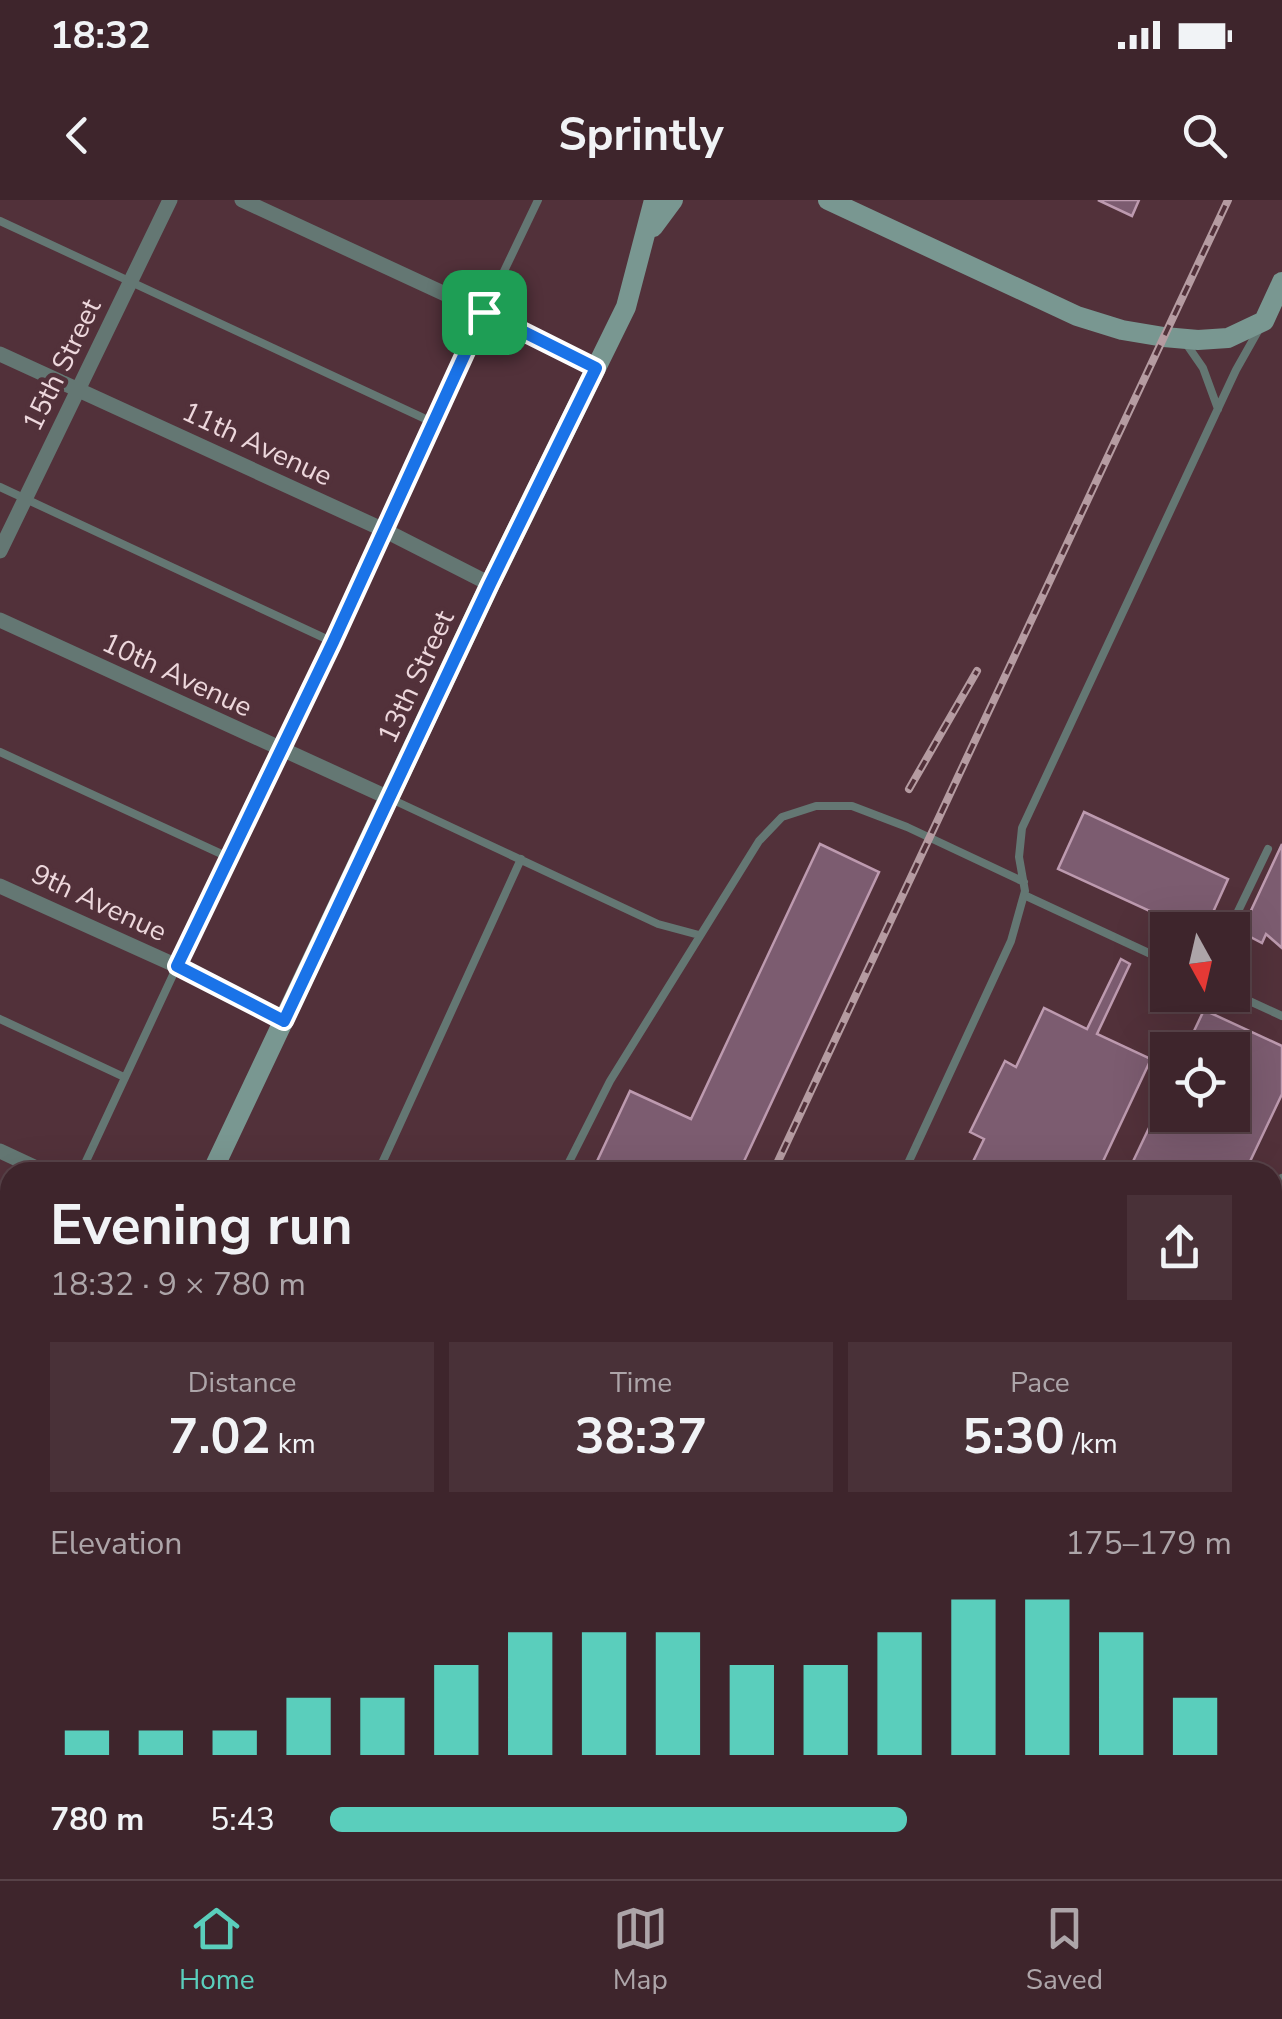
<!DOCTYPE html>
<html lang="en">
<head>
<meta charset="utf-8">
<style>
  body { margin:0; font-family:"Nunito Sans",sans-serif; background:#493138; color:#f1f3f6; height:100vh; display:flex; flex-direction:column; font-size:38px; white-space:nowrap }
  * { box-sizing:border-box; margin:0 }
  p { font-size:32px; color:#ada5a9 }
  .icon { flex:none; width:55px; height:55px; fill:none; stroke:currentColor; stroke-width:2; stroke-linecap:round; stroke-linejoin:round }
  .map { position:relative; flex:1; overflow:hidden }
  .panel { position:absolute; left:0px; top:962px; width:1282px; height:718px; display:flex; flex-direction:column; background:#3e252c; border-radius:30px 30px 0 0; box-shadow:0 10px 40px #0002,0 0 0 2px #574248 }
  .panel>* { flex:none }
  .needle { width:65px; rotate:172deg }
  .fabs { position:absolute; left:1150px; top:712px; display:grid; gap:20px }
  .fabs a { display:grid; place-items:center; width:100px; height:100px; border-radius:0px; background:#3e252c; box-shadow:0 10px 40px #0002,0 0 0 2px #574248; font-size:50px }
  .pin { position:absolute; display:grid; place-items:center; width:85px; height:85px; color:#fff; margin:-42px; border-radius:20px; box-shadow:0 5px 15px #0006 }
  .round { display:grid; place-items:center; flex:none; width:105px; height:105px; border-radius:0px; background:#493138 }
  .summary { display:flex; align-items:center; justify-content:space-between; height:170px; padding:0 50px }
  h1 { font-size:55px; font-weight:700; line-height:75px }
  .stats { display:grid; grid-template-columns:repeat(3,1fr); gap:15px; height:170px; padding:10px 50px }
  .stats div { display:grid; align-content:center; border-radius:0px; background:#493138; text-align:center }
  .stats b { font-size:50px; font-weight:700 }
  .stats small { font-size:28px; font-weight:400 }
  .stats p { font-size:28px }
  .chart { height:280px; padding:20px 50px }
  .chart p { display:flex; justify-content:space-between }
  .chart svg { width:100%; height:180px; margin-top:10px; stroke:#5acebc; stroke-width:6 }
  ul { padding:0 50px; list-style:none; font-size:32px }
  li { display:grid; grid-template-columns:160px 120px 1fr; align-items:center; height:75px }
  li i { height:25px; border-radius:12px; background:#5acebc }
  .status { display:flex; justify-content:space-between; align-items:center; height:70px; padding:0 50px; background:#3e252c; direction:ltr }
  .status svg { height:28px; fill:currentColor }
  header { display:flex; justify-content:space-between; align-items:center; height:130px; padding:0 50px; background:#3e252c; font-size:45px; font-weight:700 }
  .dock { display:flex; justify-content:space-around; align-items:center; height:140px; border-top:2px solid #574248; background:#3e252c; font-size:28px; color:#ada5a9 }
  .dock a { display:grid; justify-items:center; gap:5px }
  .dock .on { color:#5acebc }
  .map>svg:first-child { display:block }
  .building { fill:#7c5c70; stroke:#bd9aaf; stroke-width:2.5 }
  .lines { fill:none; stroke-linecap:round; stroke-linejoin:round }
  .lane { stroke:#647773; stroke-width:8 }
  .street { stroke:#647773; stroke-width:15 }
  .secondary { stroke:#799791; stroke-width:20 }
  .rail-casing { stroke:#b59ba1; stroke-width:8 }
  .rail { stroke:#52313a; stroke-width:4; stroke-dasharray:11; stroke-linecap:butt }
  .route-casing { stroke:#fff; stroke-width:20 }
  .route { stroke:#1a73e8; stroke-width:12 }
  .labels { text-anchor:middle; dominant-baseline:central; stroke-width:9; stroke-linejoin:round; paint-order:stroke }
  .street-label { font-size:28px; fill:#edd7dc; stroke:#52313a }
</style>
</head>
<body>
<div class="status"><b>18:32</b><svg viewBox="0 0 49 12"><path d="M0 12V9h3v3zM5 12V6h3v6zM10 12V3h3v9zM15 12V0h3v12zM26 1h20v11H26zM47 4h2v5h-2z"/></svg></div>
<header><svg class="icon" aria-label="back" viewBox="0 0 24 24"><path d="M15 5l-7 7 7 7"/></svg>Sprintly<svg class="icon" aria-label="search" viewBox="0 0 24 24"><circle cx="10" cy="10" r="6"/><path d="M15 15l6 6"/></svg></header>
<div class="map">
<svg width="1282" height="1679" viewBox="0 0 1282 1679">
  <rect width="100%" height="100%" fill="#52313a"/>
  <path class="building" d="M1098 0H1139L1132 16Z
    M1084 612 1228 679 1205 730H1191L1058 669Z
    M820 644 879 672 739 972H592L630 891 691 919Z
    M1282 644V748L1266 734 1262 743 1241 732Z
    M1121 759 1130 764 1097 834 1151 859 1098 972H968L984 939 970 932 1005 861 1016 867 1044 808 1087 829Z
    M1204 810 1282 846V894L1245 972H1128L1168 888V915H1232V850H1185Z"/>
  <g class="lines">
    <path class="lane" d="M0 21 432 222
      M1185 142 1203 168 1218 209
      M0 287 333 442
      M0 552 228 657
      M389 598 658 724 699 735
      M1024 695 1168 762
      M1229 730 1268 649
      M1232 793 1282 816
      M0 819 124 877
      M81 972 228 657 333 442 432 222 538 0
      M378 972 521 659
      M564 972 610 881 759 641 782 617 816 606H852L907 627 1024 682
      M904 972 1011 741 1025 691 1019 657 1022 628 1236 170 1258 131
      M1272 1004 1282 978
      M0 1087 10 1091
      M0 1150 10 1129
      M0 1535 10 1540
      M220 1679 222 1670
      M504 1679 509 1670
      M961 1679 965 1670"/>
    <path class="street" d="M242 0 484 112 596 168
      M0 154 384 330 490 384
      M0 351 170 0
      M0 420 389 598
      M0 686 177 766 284 821
      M0 951 45 972"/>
    <path class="secondary" d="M828 0 1077 116 1122 130 1164 137 1198 140 1228 138 1264 121 1282 82
      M653 27 673 0
      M212 972 490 384 626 107 654 0
      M0 1218 10 1223
      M0 1429 10 1408"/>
    <defs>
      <path id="rail" d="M909 589 977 471
        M773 972 1228 0
        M442 1679 446 1670"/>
    </defs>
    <use href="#rail" class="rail-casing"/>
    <use href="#rail" class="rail"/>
  </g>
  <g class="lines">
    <defs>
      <path id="route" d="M484 112 596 168 490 384 284 821 177 766 333 442Z"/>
    </defs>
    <use href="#route" class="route-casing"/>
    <use href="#route" class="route"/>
  </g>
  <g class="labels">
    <g class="street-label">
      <text transform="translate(62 165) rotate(-64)">15th Street</text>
      <text transform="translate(257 244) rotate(25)">11th Avenue</text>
      <text transform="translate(177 475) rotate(25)">10th Avenue</text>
      <text transform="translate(416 477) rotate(-65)">13th Street</text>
      <text transform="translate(99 703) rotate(25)">9th Avenue</text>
    </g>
  </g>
</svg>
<div class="fabs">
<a><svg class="needle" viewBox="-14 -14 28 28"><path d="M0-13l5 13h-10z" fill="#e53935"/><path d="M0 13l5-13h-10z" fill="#ada5a9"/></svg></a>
<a><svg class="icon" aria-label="locate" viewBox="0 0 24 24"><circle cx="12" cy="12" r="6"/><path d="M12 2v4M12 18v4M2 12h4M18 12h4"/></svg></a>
</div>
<div class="pin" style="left:484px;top:112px;background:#1e9e55"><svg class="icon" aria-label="arrive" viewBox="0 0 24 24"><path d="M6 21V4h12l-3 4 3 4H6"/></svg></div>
<section class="panel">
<div class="summary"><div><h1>Evening run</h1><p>18:32 · 9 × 780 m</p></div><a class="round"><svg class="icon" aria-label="share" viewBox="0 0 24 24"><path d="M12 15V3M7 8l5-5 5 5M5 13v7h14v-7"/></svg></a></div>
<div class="stats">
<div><p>Distance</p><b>7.02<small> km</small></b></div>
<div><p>Time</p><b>38:37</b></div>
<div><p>Pace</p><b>5:30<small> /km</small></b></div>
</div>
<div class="chart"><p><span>Elevation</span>175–179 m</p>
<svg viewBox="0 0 160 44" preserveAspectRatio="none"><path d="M5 44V38M15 44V38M25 44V38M35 44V30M45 44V30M55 44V22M65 44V14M75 44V14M85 44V14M95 44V22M105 44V22M115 44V14M125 44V6M135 44V6M145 44V14M155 44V30"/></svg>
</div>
<ul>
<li><b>780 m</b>5:43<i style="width:64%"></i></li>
</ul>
</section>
</div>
<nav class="dock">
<a class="on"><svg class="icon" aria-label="home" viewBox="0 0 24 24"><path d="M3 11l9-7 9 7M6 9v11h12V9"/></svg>Home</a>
<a><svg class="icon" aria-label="map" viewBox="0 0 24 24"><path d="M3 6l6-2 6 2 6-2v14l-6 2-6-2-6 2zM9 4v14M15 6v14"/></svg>Map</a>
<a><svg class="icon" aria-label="saved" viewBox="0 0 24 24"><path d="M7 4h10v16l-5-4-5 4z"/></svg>Saved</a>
</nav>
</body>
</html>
